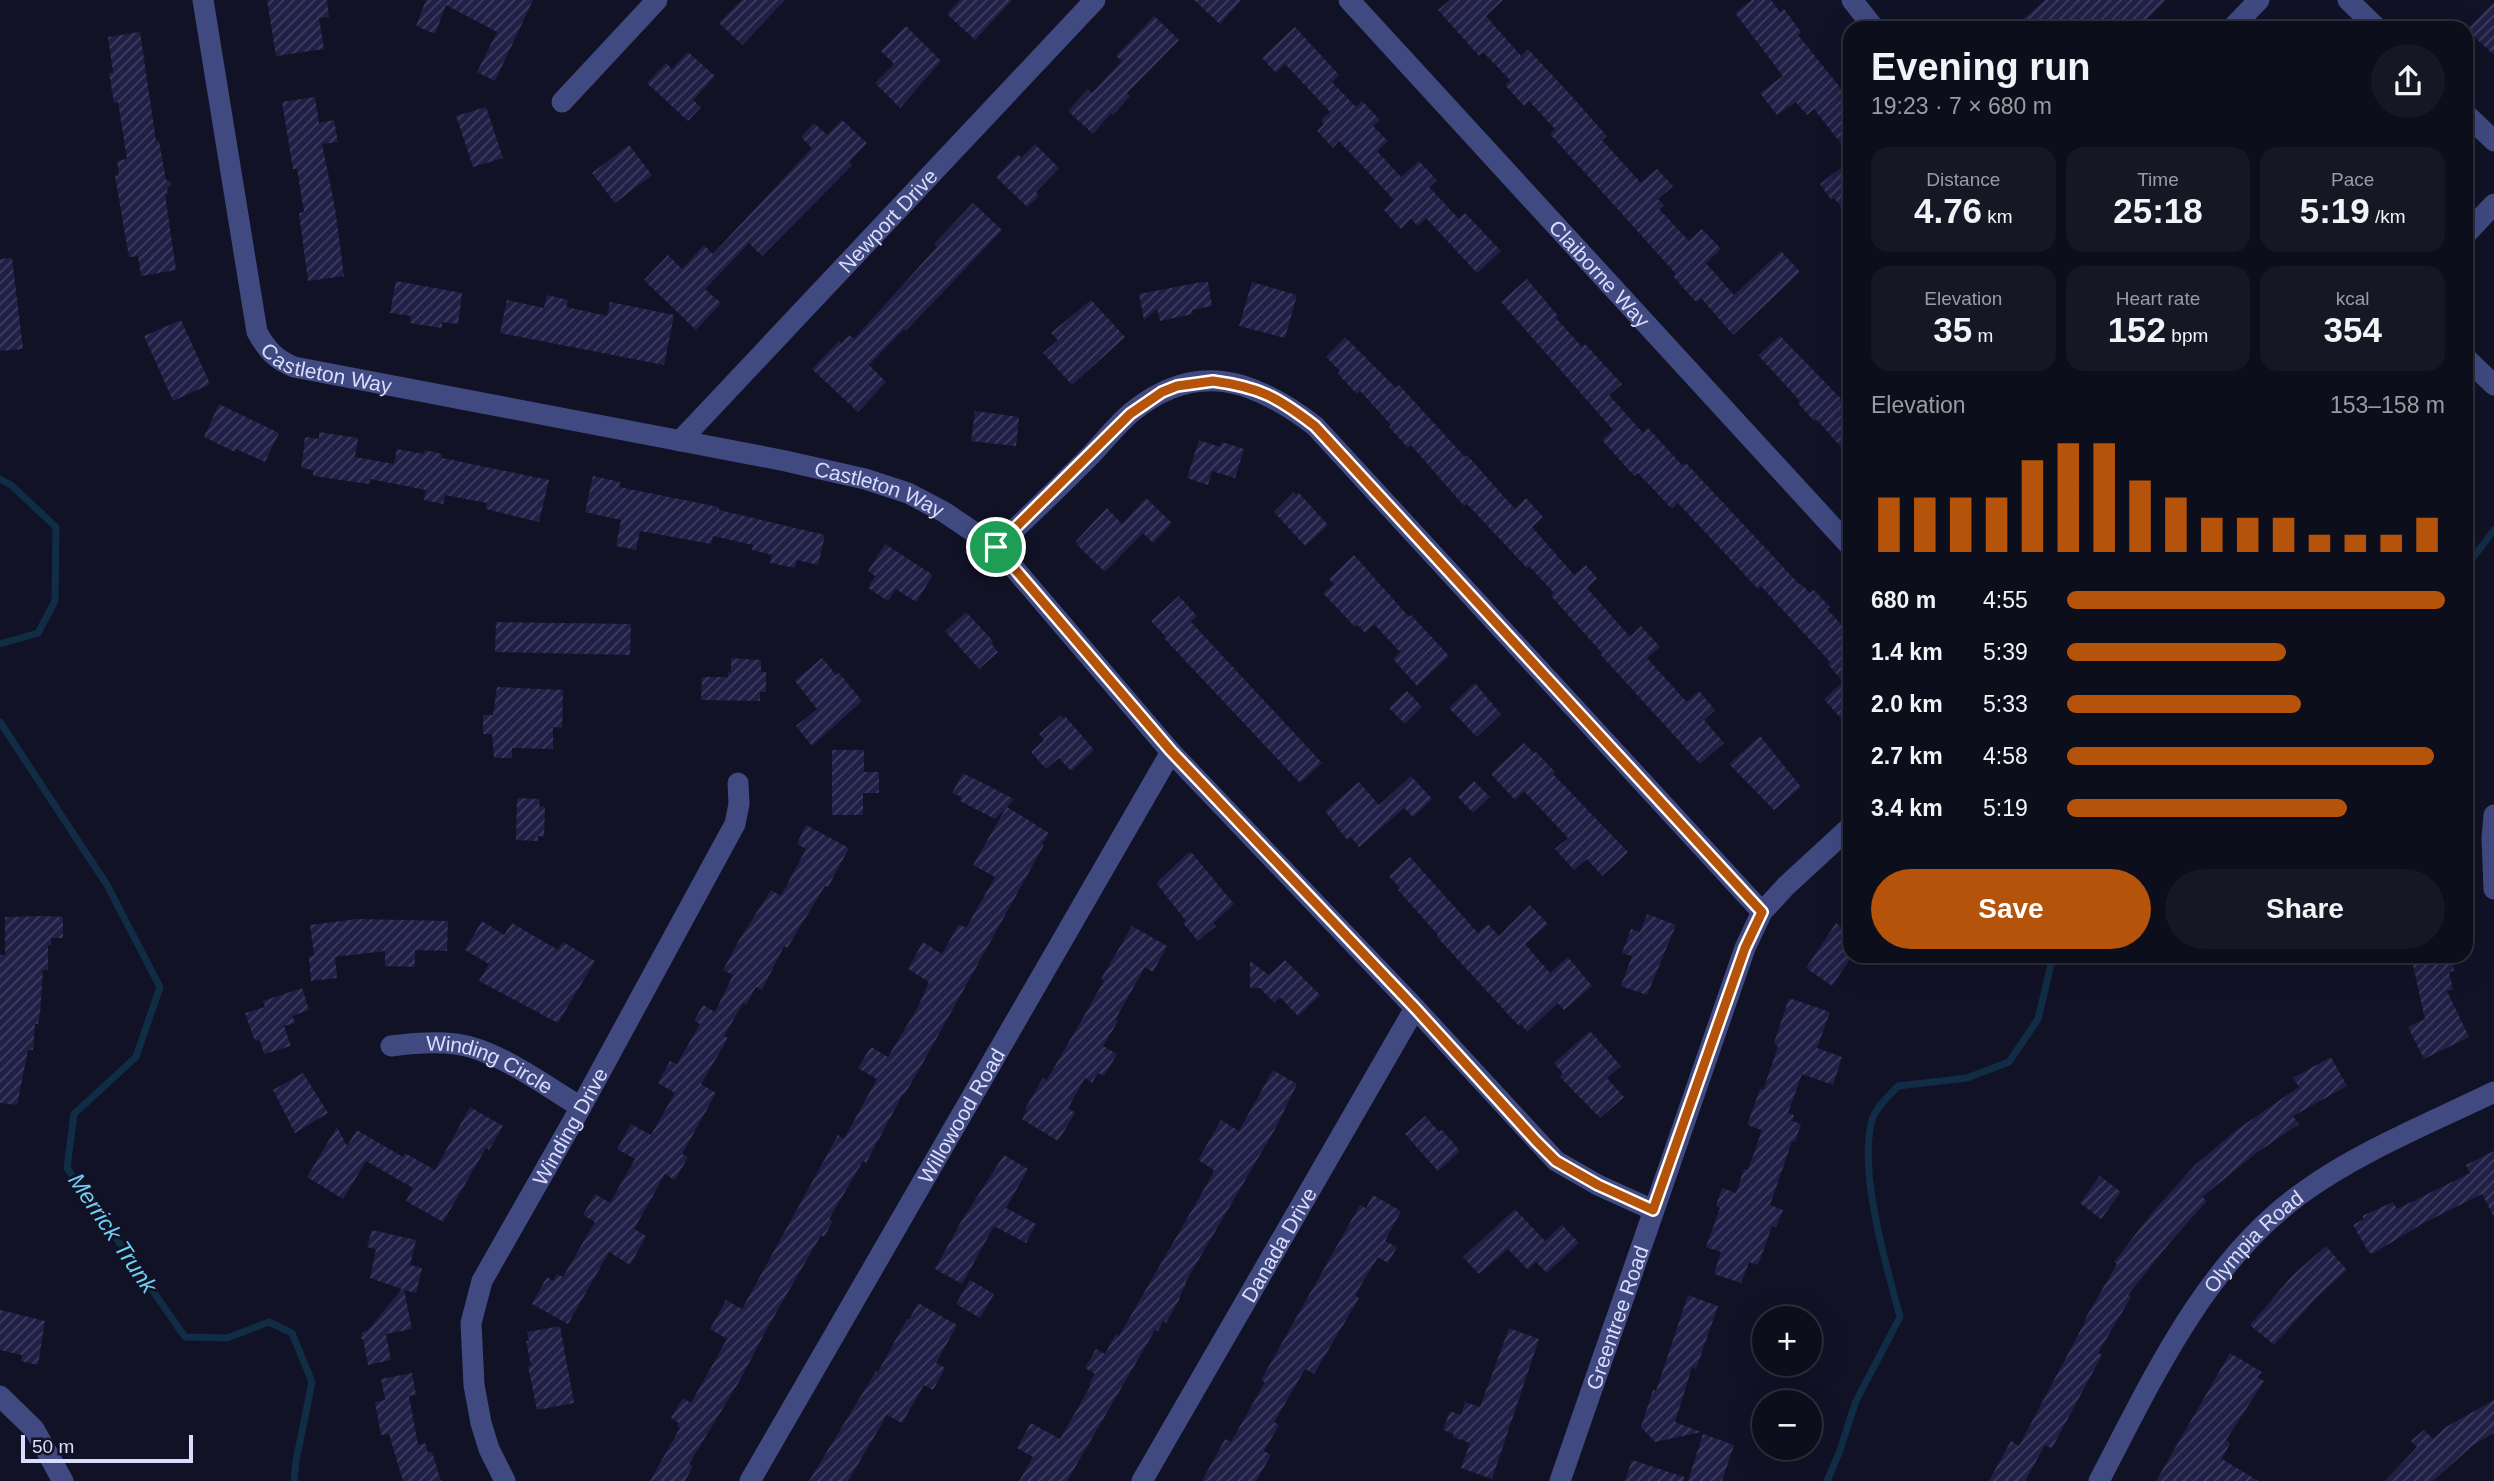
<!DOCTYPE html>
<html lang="en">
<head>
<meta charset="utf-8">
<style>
  body { margin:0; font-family:Helvetica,sans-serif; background:#161725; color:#f1f3f6; height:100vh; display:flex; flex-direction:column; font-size:26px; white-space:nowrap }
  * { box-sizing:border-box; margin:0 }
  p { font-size:23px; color:#9a9ca3 }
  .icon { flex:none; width:38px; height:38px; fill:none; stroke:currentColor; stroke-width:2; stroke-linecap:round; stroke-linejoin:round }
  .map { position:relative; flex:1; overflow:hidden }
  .drawer { position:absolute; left:1843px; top:21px; width:630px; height:942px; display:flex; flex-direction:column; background:#0d0e1c; border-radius:21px; box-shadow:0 7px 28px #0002,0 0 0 2px #2d2e3b }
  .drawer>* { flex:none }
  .buttons { position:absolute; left:1752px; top:1306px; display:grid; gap:14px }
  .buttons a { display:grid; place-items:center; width:70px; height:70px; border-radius:50%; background:#0d0e1c; box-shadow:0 7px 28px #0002,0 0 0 2px #2d2e3b; font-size:35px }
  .scale { position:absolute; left:21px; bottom:18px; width:172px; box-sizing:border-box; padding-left:7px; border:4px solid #d9dcfc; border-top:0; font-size:19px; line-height:24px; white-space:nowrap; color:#d9dcfc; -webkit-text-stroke:5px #111226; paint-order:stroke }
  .pin { position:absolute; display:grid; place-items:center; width:60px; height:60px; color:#fff; margin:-30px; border:4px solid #fff; border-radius:50%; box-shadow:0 2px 7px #0007 }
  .round { display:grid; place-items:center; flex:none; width:74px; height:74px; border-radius:37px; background:#161725 }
  .overview { display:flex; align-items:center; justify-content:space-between; height:119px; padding:0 28px }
  h1 { font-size:38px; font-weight:600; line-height:52px }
  .metrics { display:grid; grid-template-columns:repeat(3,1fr); gap:10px; height:119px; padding:7px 28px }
  .metrics div { display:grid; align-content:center; border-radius:18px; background:#161725; text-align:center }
  .metrics b { font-size:35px; font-weight:600 }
  .metrics small { font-size:19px; font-weight:400 }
  .metrics p { font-size:19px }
  .chart { height:196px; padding:14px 28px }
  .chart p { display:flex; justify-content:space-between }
  .chart svg { width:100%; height:126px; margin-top:7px; stroke:#b45309; stroke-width:6 }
  .cta { display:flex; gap:14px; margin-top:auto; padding:14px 28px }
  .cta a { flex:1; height:80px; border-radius:42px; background:#b45309; color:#fff; font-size:28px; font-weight:600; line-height:80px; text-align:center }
  .cta a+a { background:#161725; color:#f1f3f6 }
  ul { padding:0 28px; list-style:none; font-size:23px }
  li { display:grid; grid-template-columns:112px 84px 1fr; align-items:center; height:52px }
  li i { height:18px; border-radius:9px; background:#b45309 }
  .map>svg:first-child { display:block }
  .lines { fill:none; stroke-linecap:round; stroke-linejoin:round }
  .stream { stroke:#112d46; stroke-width:7 }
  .building { fill:url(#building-hatch) }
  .minor { stroke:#404a81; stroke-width:21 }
  .route-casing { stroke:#fff; stroke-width:14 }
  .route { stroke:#b45309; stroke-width:9 }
  .labels { text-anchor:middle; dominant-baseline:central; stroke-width:6; stroke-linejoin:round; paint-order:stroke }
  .street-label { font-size:21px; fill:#d9dcfc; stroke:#111226 }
  .water-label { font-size:23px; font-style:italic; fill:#70cef3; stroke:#111226 }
</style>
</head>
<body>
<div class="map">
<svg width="2494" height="1481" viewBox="0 0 2494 1481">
  <defs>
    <pattern id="building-hatch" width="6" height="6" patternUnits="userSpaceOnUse" patternTransform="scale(1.75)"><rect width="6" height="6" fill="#201f45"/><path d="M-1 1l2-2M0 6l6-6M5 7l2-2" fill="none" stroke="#403f61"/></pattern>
  </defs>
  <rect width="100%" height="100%" fill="#111226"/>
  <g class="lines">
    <path class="stream" d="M0 479 11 485 56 527 55 601 38 633 0 644
      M2466 567 2494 530
      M0 722 107 885 160 987 136 1057 74 1114 67 1168 185 1337 227 1338 269 1322 292 1333 312 1382 296 1461 294 1481
      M1827 1481 1839 1453 1856 1401 1900 1317C1886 1264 1858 1172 1872 1120 1875 1108 1890 1095 1898 1086L1967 1078 2009 1062 2038 1019 2053 956"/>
  </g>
  <path class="building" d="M267 0H327L329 17 319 18 324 49 276 56Z
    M426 0H533L495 81 477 72 497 32 446 5 435 34 416 26Z
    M742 0H785L742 45 719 23Z
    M960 0H1012L975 40 947 14Z
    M1194 0H1241L1220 24Z
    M1450 0H1503L1486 16 1521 56 1528 49 1566 90 1607 136 1602 140 1641 183 1657 169 1673 186 1658 199 1664 205 1659 209 1689 241 1702 229 1721 249 1706 263 1734 295 1781 251 1800 272 1733 335 1701 298 1697 302 1694 300 1673 276 1676 274 1550 134 1555 129 1529 101 1524 106 1505 85 1510 80 1483 52 1479 56 1438 10Z
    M1752 0H1771L1780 12 1784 9 1801 32 1798 35 1850 100V155L1814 109 1807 115 1796 102 1777 115 1760 93 1783 76 1735 13Z
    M2045 0H2166L2138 28H2013Z
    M2494 2V55L2467 30Z
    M1154 16 1179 40 1127 93 1130 96 1113 115 1111 113 1093 134 1068 111 1088 89 1092 93 1122 61 1116 56Z
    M906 26 941 61 900 108 875 83 894 64 881 51Z
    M1295 27 1339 75 1332 82 1356 107 1362 101 1380 120 1373 126 1388 141 1377 151 1401 177 1419 161 1437 180 1429 187 1459 219 1465 213 1501 251 1477 273 1426 218 1418 226 1411 219 1401 229 1384 210 1394 200 1339 141 1333 148 1317 131 1324 124 1321 120 1330 112 1285 64 1276 73 1262 58Z
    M140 32 156 141H159L166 180 172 183 167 189 168 194 165 195 176 270 141 276 138 256 129 257 115 176 119 175 117 161 127 159 118 102 114 103 109 73 113 72 108 37Z
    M688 52 715 76 693 100 701 107 688 121 647 83 666 63 672 69Z
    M315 97 319 123 334 120 338 142 322 144 335 208 344 276 308 281 299 213 304 212 297 169H293L282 102Z
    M486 107 503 158 473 167 456 116Z
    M842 120 867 143 849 162 852 165 762 256 749 243 705 289 721 303 696 330 644 280 668 255 682 269 704 245 713 254 812 148 801 137 814 123 827 135Z
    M1035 144 1059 168 1036 192 1039 196 1027 207 996 177 1018 154 1021 158Z
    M629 145 652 175 615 203 592 173Z
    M1850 161V218L1834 198 1831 200 1820 184Z
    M973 203 1002 230 906 331 904 329 869 365 886 382 858 412 812 369 839 341 841 344 849 335 854 339 937 247 934 244Z
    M12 258 23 349 0 351V259Z
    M1527 279 1558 316 1556 318 1582 347 1585 344 1622 384 1609 395 1643 433 1648 428 1683 466 1686 463 1800 585 1801 584 1810 593 1814 590 1830 607 1827 609 1850 634V729L1824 699 1843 682 1828 664 1830 662 1761 586 1758 589 1678 503 1672 509 1638 473 1634 476 1602 440 1613 430 1501 302Z
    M396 281 462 293 458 324 442 322V328L410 323 411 316 390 313Z
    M1202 282H1208L1212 306 1192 310 1193 314 1160 321 1157 309 1144 320 1139 294Z
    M1252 282 1297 295 1285 338 1239 326Z
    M547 295 568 300 566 307 607 316 610 302 674 315 664 365 500 333 507 300 544 308Z
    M1091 300 1125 337 1072 385 1043 353 1058 340 1051 333Z
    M181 320 210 384 173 401 144 336Z
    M1780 336 1850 408V457L1816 419 1814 421 1798 403 1800 401 1758 355Z
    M1345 337 1396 388 1399 385 1465 457 1467 455 1515 509 1526 498 1543 517 1532 527 1574 575 1586 565 1597 578 1587 588 1630 637 1641 626 1660 647 1647 658 1683 698 1687 702 1699 691 1715 710 1704 720 1724 743 1700 764 1601 655 1602 653 1551 596 1554 593 1529 566 1527 568 1467 504 1464 506 1411 445 1408 448 1389 427 1391 425 1360 391 1357 394 1338 374 1340 371 1326 357Z
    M219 404 279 433 265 462 236 449 235 452 204 437Z
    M975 411 1019 417 1016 446 971 441Z
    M319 432 358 438 355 457 394 464 397 449 424 454 425 450 442 454V458L549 480 539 522 486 509 487 503 445 495 443 504 424 500 426 490 370 479 369 484 313 476V470L301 468 304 448 305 437 319 439Z
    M1199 440 1220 447 1222 442 1244 449 1235 478 1212 471 1208 485 1187 478Z
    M593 476 620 482 619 487 719 507V510L825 535 818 565 797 560 795 568 770 563 772 555 752 550 753 545 713 536 711 544 640 531 636 550 616 546 621 520 585 512Z
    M1294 492 1296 495 1299 493 1328 525 1305 546 1274 512Z
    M1146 498 1172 523 1153 543 1143 533 1105 572 1076 544 1078 543 1076 541 1107 508 1122 524Z
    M885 544 933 575 916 602 896 589 888 601 868 588 875 576 868 571Z
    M1354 555 1409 617 1411 615 1449 656 1417 686 1393 659 1400 652 1374 624 1365 633 1358 625 1355 627 1323 593 1334 584 1329 579Z
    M1179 596 1197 616 1191 622 1322 763 1300 783 1164 638 1166 637 1151 621Z
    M966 612 993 641 991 643 998 652 979 669 945 631Z
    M496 622 631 624 630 655 495 652Z
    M731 658 761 660V672H766V692H760V701L701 700 702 677H728V672H731Z
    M822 658 836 675 839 673 862 701 812 746 796 726 817 709 795 681Z
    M1475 683 1501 714 1477 737 1449 708Z
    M497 687 563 690 562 728 553 727V749L512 748V758H494L492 734H483V715H493Z
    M1407 691 1422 707 1405 724 1389 708Z
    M1061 715 1063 718 1065 716 1094 750 1071 771 1059 758 1046 769 1031 752 1044 740 1039 734Z
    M1760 736 1801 787 1774 810 1729 764Z
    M1524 743 1534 753 1536 752 1555 772 1553 774 1628 852 1602 876 1587 859 1574 870 1555 849 1568 838 1524 791 1515 800 1491 774Z
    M832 750H864V772H879V793H863V815H832Z
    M963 773 1014 799 1007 807 1049 833 1042 844 1044 845 920 1068 904 1095 903 1094 866 1163 863 1161 829 1219 833 1221 824 1237 821 1235 765 1332 740 1380 689 1464 693 1466 685 1481H650L680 1428 677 1426 679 1423 671 1418 683 1398 691 1403 727 1339 710 1329 726 1300 742 1309 838 1135 844 1139 877 1079 858 1068 871 1047 888 1057 918 1007 929 982 908 969 923 942 942 954 959 924 966 928 995 877 973 865 1006 808 995 819 960 801 962 797 952 793Z
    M1411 776 1432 799 1413 817 1404 808 1359 847 1351 837 1347 840 1325 811 1359 782 1379 805Z
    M1474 781 1490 797 1473 813 1458 797Z
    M517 798 540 799 539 806 545 807 544 837 538 836V841L516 840Z
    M806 825 849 848 828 887 825 886 787 948 784 946 762 990 756 987 746 1005 743 1003 724 1036 728 1038 701 1084 716 1093 682 1154 688 1157 675 1180 665 1174 634 1229 646 1236 630 1265 609 1252 568 1324 532 1304 547 1277 553 1281 557 1274 563 1277 582 1244 595 1222 583 1215 595 1194 610 1203 635 1159 617 1149 631 1124 651 1135 675 1093 658 1083 670 1061 677 1064 700 1024 694 1021 703 1005 715 1012 733 975 723 970 738 942 771 890 781 896 806 849 797 844Z
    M1188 853H1192L1234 904 1213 923 1216 926 1198 941 1183 923 1186 921 1156 883Z
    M1410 857 1478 933 1488 924 1499 936 1530 905 1548 924 1525 944 1550 973 1568 957 1592 986 1564 1010 1558 1003 1527 1032 1521 1024 1519 1026 1437 937 1438 935 1398 890 1400 888 1389 876Z
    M1647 914 1676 925 1647 995 1621 986 1632 956 1622 953 1631 929 1640 932Z
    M43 916 63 917V938H51V945H48V970H43L40 1013 38 1024H35L33 1050H28L17 1105 0 1103V955H5V917Z
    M357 919 448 921 447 951 415 950V967L385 966V951L335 957 337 978 311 981 309 957 314 955 310 925Z
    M482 921 504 935 512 923 558 950 563 942 595 961 558 1023 479 981 489 964 465 950Z
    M1836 923 1850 933V959L1832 986 1806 968Z
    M1132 926 1167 946 1153 972 1145 967 1115 1020 1118 1021 1103 1046 1117 1054 1104 1076 1098 1073 1092 1083 1085 1078 1068 1108 1075 1113 1058 1141 1022 1119 1027 1110 1025 1109 1043 1078 1047 1080 1104 981 1101 979Z
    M2411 956H2451L2454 971 2449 972 2453 990 2447 991 2469 1037 2424 1059 2408 1027 2425 1019Z
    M1285 960 1320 995 1298 1016 1280 997 1274 1003 1260 988H1250V961L1269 975Z
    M302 988 309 1010 292 1016 295 1023 284 1026 291 1046 264 1054 260 1040 255 1041 245 1013 265 1007 263 1001Z
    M1789 998 1830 1012 1817 1048 1842 1057 1833 1085 1802 1074 1788 1113 1794 1115 1792 1121 1801 1124 1795 1142 1792 1141 1770 1205 1783 1210 1776 1227 1772 1226 1758 1265 1749 1262 1741 1283 1714 1274 1721 1252 1706 1247 1720 1208 1716 1206 1722 1188 1736 1193 1744 1169 1748 1170 1762 1130 1747 1125 1760 1089 1763 1090 1778 1047 1774 1043Z
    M1590 1031 1621 1066 1607 1078 1624 1097 1600 1118 1560 1077 1563 1074 1554 1063Z
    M2331 1057 2347 1086 2293 1116 2299 1124 2255 1154 2202 1197 2207 1201 2171 1241 2128 1295 2131 1297 2098 1353 2102 1355 2052 1448 2045 1445 2025 1481H1989L2011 1441 2019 1446 2086 1320 2085 1319 2117 1264 2114 1262 2152 1213 2195 1165 2238 1129 2299 1087 2293 1078Z
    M1273 1070 1297 1084 1275 1129 1185 1283 1186 1284 1179 1298H1180L1166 1323 1163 1321 1158 1331 1155 1330 1067 1481H1019L1033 1457 1017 1448 1031 1423 1060 1439 1091 1385 1089 1384 1095 1374 1085 1368 1096 1349 1105 1354 1116 1334 1119 1336 1211 1177 1214 1170 1198 1160 1221 1120 1239 1131Z
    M303 1073 328 1113 295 1133 273 1090Z
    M470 1107 503 1126 489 1150 486 1148 443 1222 406 1201 413 1188 366 1161 343 1199 307 1177 337 1127 347 1146 357 1130 403 1157 405 1153 435 1170Z
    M1425 1116 1439 1132 1442 1130 1460 1151 1438 1171 1405 1134Z
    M2494 1151V1217L2482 1194 2422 1224 2372 1254 2368 1251 2353 1225 2364 1219 2362 1216 2393 1202 2397 1209 2470 1173 2466 1165Z
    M1004 1155 1028 1169 1006 1208 1036 1224 1026 1243 994 1226 962 1284 935 1269 962 1220Z
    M2100 1176 2121 1192 2101 1219 2080 1203Z
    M1373 1195 1401 1211 1385 1241 1397 1247 1388 1263 1378 1257 1355 1295 1359 1298 1314 1374 1305 1369 1274 1422 1279 1425 1264 1451 1271 1455 1256 1481H1202L1225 1439 1231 1442 1265 1382 1261 1380 1360 1205 1366 1208Z
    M1515 1209 1545 1241 1562 1225 1579 1243 1547 1273 1536 1262 1528 1270 1508 1249 1479 1274 1463 1257Z
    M372 1230 416 1240 410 1265 422 1268 416 1293 404 1290 412 1329 386 1334 391 1360 368 1365 363 1339H361L362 1332 368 1330 402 1289 370 1278 376 1249 367 1247Z
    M2326 1246 2347 1270 2317 1297 2274 1345 2250 1325 2292 1276Z
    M970 1280 994 1294 980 1318 956 1304Z
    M1688 1295 1718 1306 1696 1369 1692 1367 1675 1422 1701 1432 1655 1442 1641 1427 1653 1390 1656 1391Z
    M918 1303 957 1325 936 1363 945 1368 933 1390 924 1385 902 1423 887 1415 848 1481H809L876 1371 878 1372 907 1319 909 1320Z
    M0 1310 45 1321 38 1365 21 1361 22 1355 0 1350Z
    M560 1326 574 1403 537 1410 528 1366H531L526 1341H529L527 1332Z
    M1509 1328 1539 1339 1492 1479 1461 1468 1470 1443 1453 1437 1454 1434 1443 1430 1450 1411 1461 1415 1465 1402 1480 1407Z
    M2230 1353 2262 1372 2257 1377 2264 1381 2226 1440 2230 1443 2222 1459 2258 1481H2156Z
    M412 1373 416 1395 409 1396 418 1445 425 1443 428 1453 432 1452 441 1481H403L389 1434 381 1435 375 1402 385 1400 381 1379Z
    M2494 1400V1433L2473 1445 2433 1481H2385L2417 1447 2411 1441 2424 1430 2433 1439 2446 1427Z
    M1703 1434 1734 1445 1722 1481H1688Z
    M1632 1460 1684 1477V1481H1625Z"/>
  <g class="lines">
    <g class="minor">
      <path id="s1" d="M203 0 257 332C267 350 275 359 294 367L781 460 865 479 908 493 944 512 996 547 1171 752 1415 1008 1556 1161 1598 1185 1653 1210"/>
      <path id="s2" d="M1349 0 1850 546"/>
      <path d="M1852 0 1874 28"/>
      <path d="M2348 0 2377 28"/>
      <path d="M2232 28 2259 0"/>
      <path d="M562 102 657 0"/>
      <path d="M2466 114 2494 141"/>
      <path d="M2466 234 2494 204"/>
      <path d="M2466 358 2494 385"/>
      <path id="s3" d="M680 441 1095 0"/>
      <path d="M996 547C1027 518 1058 488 1088 458 1103 443 1116 425 1132 412 1197 359 1255 380 1315 426L1762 912"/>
      <path d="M2494 815 2492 838 2494 889"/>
      <path id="s4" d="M391 1046C413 1043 434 1041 456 1044 499 1050 545 1086 581 1107"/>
      <path d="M0 1396 34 1429 63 1481"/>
      <path id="s5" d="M505 1481 489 1449 481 1423 474 1385 471 1323 482 1281 581 1107 735 824 739 804 738 783"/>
      <path id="s6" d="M750 1481 1171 752"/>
      <path id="s7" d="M1142 1481 1415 1008"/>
      <path id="s8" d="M1560 1481 1745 948 1762 912 1786 886 1850 827"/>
      <path id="s9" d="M2099 1481C2153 1378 2205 1263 2302 1193 2360 1151 2430 1123 2494 1092"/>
    </g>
  </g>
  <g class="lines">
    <defs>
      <path id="route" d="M1213 381C1259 387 1278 397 1315 426L1762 912 1745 948 1653 1210 1598 1185 1556 1161 1536 1141 1415 1008 1171 751 996 547 1130 414 1162 392 1177 386Z"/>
    </defs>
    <use href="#route" class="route-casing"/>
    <use href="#route" class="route"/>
  </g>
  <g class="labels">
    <g class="street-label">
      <text stroke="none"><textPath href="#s3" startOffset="303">Newport Drive</textPath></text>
      <text stroke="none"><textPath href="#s2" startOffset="371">Claiborne Way</textPath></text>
      <text stroke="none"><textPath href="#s1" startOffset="420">Castleton Way</textPath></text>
      <text stroke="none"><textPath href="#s1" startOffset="987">Castleton Way</textPath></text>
      <text stroke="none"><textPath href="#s4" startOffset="103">Winding Circle</textPath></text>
      <text stroke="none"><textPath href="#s6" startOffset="422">Willowood Road</textPath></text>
      <text stroke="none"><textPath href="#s5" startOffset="385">Winding Drive</textPath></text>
      <text stroke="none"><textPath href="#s7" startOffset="273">Danada Drive</textPath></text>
      <text stroke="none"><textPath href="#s9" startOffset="287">Olympia Road</textPath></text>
      <text stroke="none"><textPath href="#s8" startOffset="173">Greentree Road</textPath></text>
    </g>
    <g class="water-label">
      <text transform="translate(113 1233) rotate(56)">Merrick Trunk</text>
    </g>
  </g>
</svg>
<div class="buttons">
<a>+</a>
<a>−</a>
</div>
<div class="scale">50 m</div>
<div class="pin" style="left:996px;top:547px;background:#1e9e55"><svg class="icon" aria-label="arrive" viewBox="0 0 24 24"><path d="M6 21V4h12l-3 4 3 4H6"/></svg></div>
<section class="drawer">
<div class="overview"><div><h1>Evening run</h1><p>19:23 · 7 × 680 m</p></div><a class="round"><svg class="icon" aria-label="share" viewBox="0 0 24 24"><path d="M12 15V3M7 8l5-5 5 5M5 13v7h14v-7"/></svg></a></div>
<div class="metrics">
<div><p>Distance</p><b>4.76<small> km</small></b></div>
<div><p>Time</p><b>25:18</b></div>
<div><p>Pace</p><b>5:19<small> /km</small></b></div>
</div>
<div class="metrics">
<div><p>Elevation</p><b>35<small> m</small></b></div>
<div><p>Heart rate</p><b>152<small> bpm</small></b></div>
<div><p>kcal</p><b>354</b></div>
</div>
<div class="chart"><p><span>Elevation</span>153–158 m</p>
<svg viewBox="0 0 160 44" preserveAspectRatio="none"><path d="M5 44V25M15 44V25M25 44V25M35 44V25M45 44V12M55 44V6M65 44V6M75 44V19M85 44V25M95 44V32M105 44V32M115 44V32M125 44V38M135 44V38M145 44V38M155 44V32"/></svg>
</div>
<ul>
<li><b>680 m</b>4:55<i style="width:100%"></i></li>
<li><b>1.4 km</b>5:39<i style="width:58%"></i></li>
<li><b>2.0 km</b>5:33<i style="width:62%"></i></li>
<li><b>2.7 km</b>4:58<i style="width:97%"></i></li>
<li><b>3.4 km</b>5:19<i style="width:74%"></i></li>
</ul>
<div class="cta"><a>Save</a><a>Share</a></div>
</section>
</div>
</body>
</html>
